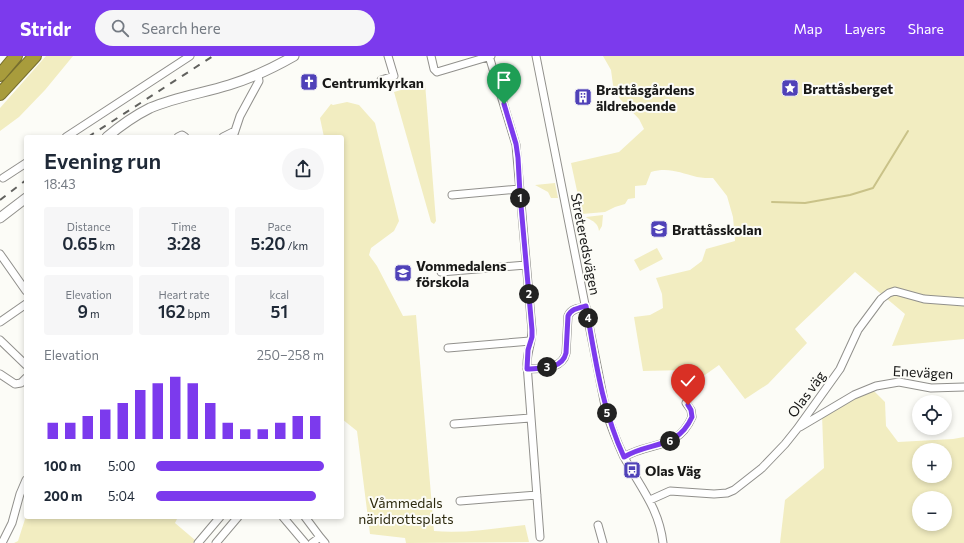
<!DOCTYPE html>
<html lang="en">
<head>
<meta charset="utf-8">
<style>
  body { margin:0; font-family:Commissioner,sans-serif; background:#f6f6f7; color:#1f2937; height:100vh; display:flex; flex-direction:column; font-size:15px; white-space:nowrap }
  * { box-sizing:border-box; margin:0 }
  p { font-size:13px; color:#747a83 }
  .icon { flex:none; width:22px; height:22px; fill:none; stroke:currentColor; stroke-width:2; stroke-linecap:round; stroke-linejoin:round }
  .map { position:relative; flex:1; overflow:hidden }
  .details { position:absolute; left:24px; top:79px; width:320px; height:384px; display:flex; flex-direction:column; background:#fff; border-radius:4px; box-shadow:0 2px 6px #0003 }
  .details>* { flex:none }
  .fabs { position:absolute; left:912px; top:339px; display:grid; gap:8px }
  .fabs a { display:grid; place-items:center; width:40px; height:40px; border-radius:50%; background:#fff; box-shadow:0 2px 6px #0003; font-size:20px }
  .pin { position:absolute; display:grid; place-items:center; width:34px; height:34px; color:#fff; margin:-41px -17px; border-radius:50% 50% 50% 0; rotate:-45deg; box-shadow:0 0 4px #0007 }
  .pin .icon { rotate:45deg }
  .km { position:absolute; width:20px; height:20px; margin:-10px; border-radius:50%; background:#222; color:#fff; font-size:11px; line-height:20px; text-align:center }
  .round { display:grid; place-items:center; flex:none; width:42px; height:42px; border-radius:21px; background:#f6f6f7 }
  .headline { display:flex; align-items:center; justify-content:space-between; height:68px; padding:0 20px }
  h1 { font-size:22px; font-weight:600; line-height:30px }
  .stats { display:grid; grid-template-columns:repeat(3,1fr); gap:6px; height:68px; padding:4px 20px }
  .stats div { display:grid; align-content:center; border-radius:4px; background:#f6f6f7; text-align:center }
  .stats b { font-size:17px; font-weight:600 }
  .stats small { font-size:11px; font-weight:400 }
  .stats p { font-size:11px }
  .chart { height:112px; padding:8px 20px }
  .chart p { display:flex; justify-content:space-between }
  .chart svg { width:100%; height:72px; margin-top:4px; stroke:#7c3aed; stroke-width:6 }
  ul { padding:0 20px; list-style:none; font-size:13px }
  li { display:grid; grid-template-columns:64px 48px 1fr; align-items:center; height:30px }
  li i { height:10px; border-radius:5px; background:#7c3aed }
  header { display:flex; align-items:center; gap:24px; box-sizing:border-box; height:56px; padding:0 20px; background:#7c3aed; color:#fff }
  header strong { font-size:19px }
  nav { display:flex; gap:22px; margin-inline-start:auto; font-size:14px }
  .search { width:280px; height:36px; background:#f6f6f7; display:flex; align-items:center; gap:10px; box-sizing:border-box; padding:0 14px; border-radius:22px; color:#747a83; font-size:15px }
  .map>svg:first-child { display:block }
  .green { fill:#f2edc1; fill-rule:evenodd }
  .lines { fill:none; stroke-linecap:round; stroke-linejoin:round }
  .stream { stroke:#c9c288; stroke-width:2 }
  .street-casing { stroke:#91908c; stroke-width:9 }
  .secondary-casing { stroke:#91908c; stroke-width:11 }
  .highway-casing { stroke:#766e2f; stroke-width:14 }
  .street { stroke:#fff; stroke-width:7 }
  .secondary { stroke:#fff; stroke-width:9 }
  .highway { stroke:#a89c3c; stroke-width:12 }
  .rail { stroke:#61615e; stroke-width:2; stroke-dasharray:7 7; stroke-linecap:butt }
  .route-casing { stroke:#fff; stroke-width:8 }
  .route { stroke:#7c3aed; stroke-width:5 }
  .labels { text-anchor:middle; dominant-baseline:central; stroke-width:4; stroke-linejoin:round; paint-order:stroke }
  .poi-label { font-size:14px; font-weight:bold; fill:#181817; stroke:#fcfcf7; text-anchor:start }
  .street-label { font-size:14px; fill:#181817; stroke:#fcfcf7 }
  .park-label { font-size:14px; fill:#2d2a0f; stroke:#fcfcf7 }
</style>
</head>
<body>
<header>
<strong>Stridr</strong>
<div class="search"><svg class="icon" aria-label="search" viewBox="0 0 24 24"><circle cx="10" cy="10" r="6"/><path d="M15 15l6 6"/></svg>Search here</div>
<nav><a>Map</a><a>Layers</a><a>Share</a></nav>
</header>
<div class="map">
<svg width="964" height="487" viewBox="0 0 964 487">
  <rect width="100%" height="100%" fill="#fcfcf7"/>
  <path class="green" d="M46 0H73L45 34 19 61 0 75V52Z
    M603 0H964V283L892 290 905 258 855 216 795 273 807 287 768 328 745 343 719 309 695 326 687 314 643 315 634 261 650 259 663 252 662 238 656 222 690 214 702 205 706 193 735 185 733 161 727 140 713 122C708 122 702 122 697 121 680 117 669 111 651 116L646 129 635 130V142L628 143 625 148 615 151 605 156 582 158 571 107 619 96 644 73 639 63 620 43 613 29 611 14Z
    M425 27 436 165 434 168 431 166 394 36Z
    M347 46 359 49 375 67 399 165 394 175 371 192 369 199 377 210 403 260 416 259 434 475C464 478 495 472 525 469L529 486 406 487 405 482 370 478 357 375 342 363V81H324L320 62 331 48 333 49Z
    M555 127 558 142H551L548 136 535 129Z
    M603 159 602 170 599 175C598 167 593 165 587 162L586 161Z
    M657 192 663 203 640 215 634 204Z
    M873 334 885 346 886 370 898 386 953 383 964 381V487H780L785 444 824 412 822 359ZM919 394H945V420H919ZM919 442H945V468H919Z
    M26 460V461H178L175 467 195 484 193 487H14L18 485Z"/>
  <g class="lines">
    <path class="stream" d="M772 146 805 147 850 139 873 132 908 75"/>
    <defs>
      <path id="street" d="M431 0 434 13 437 16 491 0
        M489 0 516 89 532 274C532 286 527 296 527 308L540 481
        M536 0 606 355C611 371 617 386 624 401 640 431 659 452 663 487
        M381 24 394 20 388 0
        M66 81 190 0
        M178 81 182 79 185 81
        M223 81 235 75
        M233 81 240 60 259 25 258 19
        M3 122 26 107
        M452 139 519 133
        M0 198 26 235
        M441 216 526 209
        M0 266 26 248
        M0 284 26 309
        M448 292 530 285
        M527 313C541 312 562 314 566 297L568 260C571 253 578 252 586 251
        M0 318 15 328 21 327 26 322
        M454 368 530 362
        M800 371 854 339 876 330 899 326 931 332 964 331
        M624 401C650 385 677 395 692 361L691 354 686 347
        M650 444 670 435 714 438 727 437 734 434 762 412 785 388 797 373 840 313 858 274 881 243 889 237 895 235 924 243 964 246
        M460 445 537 439
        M283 461 305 487
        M305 461 320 481
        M598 469 603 487
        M2 487 12 467 20 438 26 424
        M198 487 220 461
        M216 487 238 461
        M312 487 320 481 325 487"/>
      <path id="secondary" d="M107 81C120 70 134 60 150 52 176 41 203 37 229 29 252 22 273 12 294 0
        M0 162 26 142"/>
      <path id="highway" d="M0 19 16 0
        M0 38 35 0"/>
    </defs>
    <use href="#street" class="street-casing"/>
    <use href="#secondary" class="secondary-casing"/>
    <use href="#highway" class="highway-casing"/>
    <use href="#street" class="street"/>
    <use href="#secondary" class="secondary"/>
    <use href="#highway" class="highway"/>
    <path class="rail" d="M88 81 213 0
      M0 144 26 124"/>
  </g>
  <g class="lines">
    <defs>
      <path id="route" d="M504 48 516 88 518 102 520 138 532 274V281L528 294 527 313C541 312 562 314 566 297L568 260C571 253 578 252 586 250 595 301 602 354 624 401 650 385 677 394 692 361L691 354 688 349"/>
    </defs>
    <use href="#route" class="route-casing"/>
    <use href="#route" class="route"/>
  </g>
  <defs>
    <symbol id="church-square" viewBox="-11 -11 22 22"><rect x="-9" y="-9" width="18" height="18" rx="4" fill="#4f41b8" stroke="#fcfcf7"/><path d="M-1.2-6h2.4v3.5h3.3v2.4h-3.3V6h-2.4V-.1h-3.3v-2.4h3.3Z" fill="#fff"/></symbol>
    <symbol id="sight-square" viewBox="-11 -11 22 22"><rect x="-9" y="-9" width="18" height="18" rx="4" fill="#4f41b8" stroke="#fcfcf7"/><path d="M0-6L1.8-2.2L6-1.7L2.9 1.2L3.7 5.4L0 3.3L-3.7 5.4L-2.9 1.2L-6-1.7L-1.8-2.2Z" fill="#fff"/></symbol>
    <symbol id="building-square" viewBox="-11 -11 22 22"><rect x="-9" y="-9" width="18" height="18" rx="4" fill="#4f41b8" stroke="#fcfcf7"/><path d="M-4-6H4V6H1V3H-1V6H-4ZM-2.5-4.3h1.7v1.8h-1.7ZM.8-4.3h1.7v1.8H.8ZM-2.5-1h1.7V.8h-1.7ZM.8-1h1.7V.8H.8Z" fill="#fff"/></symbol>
    <symbol id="school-square" viewBox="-11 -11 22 22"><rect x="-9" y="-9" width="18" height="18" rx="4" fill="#4f41b8" stroke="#fcfcf7"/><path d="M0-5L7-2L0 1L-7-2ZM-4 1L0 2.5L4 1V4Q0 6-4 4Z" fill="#fff"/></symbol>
    <symbol id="bus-square" viewBox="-11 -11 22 22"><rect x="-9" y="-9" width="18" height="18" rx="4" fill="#4f41b8" stroke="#fcfcf7"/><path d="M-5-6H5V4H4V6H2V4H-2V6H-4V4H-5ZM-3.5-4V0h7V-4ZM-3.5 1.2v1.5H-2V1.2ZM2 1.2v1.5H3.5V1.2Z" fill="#fff"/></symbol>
  </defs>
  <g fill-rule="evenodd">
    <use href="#church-square" x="299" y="16" width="20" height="20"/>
    <use href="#sight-square" x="780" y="22" width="20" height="20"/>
    <use href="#building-square" x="573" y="31" width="20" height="20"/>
    <use href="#school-square" x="649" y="163" width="20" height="20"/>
    <use href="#school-square" x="393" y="207" width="20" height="20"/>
    <use href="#bus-square" x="622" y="404" width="20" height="20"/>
  </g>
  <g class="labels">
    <g class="poi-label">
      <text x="322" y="26">Centrumkyrkan</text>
      <text x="803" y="32">Brattåsberget</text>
      <text x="596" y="33">Brattåsgårdens<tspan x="596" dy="16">äldreboende</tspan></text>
      <text x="672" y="173">Brattåsskolan</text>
      <text x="416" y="209">Vommedalens<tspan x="416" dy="16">förskola</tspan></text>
      <text x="645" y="414">Olas Väg</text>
    </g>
    <g class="street-label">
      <text transform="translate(586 188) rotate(79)">Streteredsvägen</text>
      <text transform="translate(923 316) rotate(3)">Enevägen</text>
      <text transform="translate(806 338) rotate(-54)">Olas väg</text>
    </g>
    <g class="park-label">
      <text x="406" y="446">Våmmedals<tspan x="406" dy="16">näridrottsplats</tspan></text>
    </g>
  </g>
</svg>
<div class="fabs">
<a><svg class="icon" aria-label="locate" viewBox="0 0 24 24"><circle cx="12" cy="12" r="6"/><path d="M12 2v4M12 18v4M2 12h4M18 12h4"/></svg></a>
<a>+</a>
<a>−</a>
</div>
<div class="pin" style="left:504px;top:48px;background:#1e9e55"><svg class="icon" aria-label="arrive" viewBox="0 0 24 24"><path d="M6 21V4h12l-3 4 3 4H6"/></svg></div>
<div class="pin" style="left:688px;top:349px;background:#d93025"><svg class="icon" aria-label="check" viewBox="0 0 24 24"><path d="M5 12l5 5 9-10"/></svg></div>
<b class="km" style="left:520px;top:142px">1</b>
<b class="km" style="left:529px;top:238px">2</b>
<b class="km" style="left:547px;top:311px">3</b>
<b class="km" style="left:588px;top:262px">4</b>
<b class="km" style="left:607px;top:357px">5</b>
<b class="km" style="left:670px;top:385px">6</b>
<section class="details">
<div class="headline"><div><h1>Evening run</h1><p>18:43</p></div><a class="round"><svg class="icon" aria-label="share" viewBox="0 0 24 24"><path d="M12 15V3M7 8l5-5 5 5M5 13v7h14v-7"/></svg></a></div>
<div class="stats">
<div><p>Distance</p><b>0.65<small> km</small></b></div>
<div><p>Time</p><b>3:28</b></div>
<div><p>Pace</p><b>5:20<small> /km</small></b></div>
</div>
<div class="stats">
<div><p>Elevation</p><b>9<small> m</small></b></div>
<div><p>Heart rate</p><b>162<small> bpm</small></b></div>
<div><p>kcal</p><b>51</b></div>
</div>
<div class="chart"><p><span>Elevation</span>250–258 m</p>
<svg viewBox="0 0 160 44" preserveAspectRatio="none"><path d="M5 44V34M15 44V34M25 44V30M35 44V26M45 44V22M55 44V14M65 44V10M75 44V6M85 44V10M95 44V22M105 44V34M115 44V38M125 44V38M135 44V34M145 44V30M155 44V30"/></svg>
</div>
<ul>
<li><b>100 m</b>5:00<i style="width:100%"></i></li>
<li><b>200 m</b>5:04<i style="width:95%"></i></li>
</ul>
</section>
</div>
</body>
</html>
